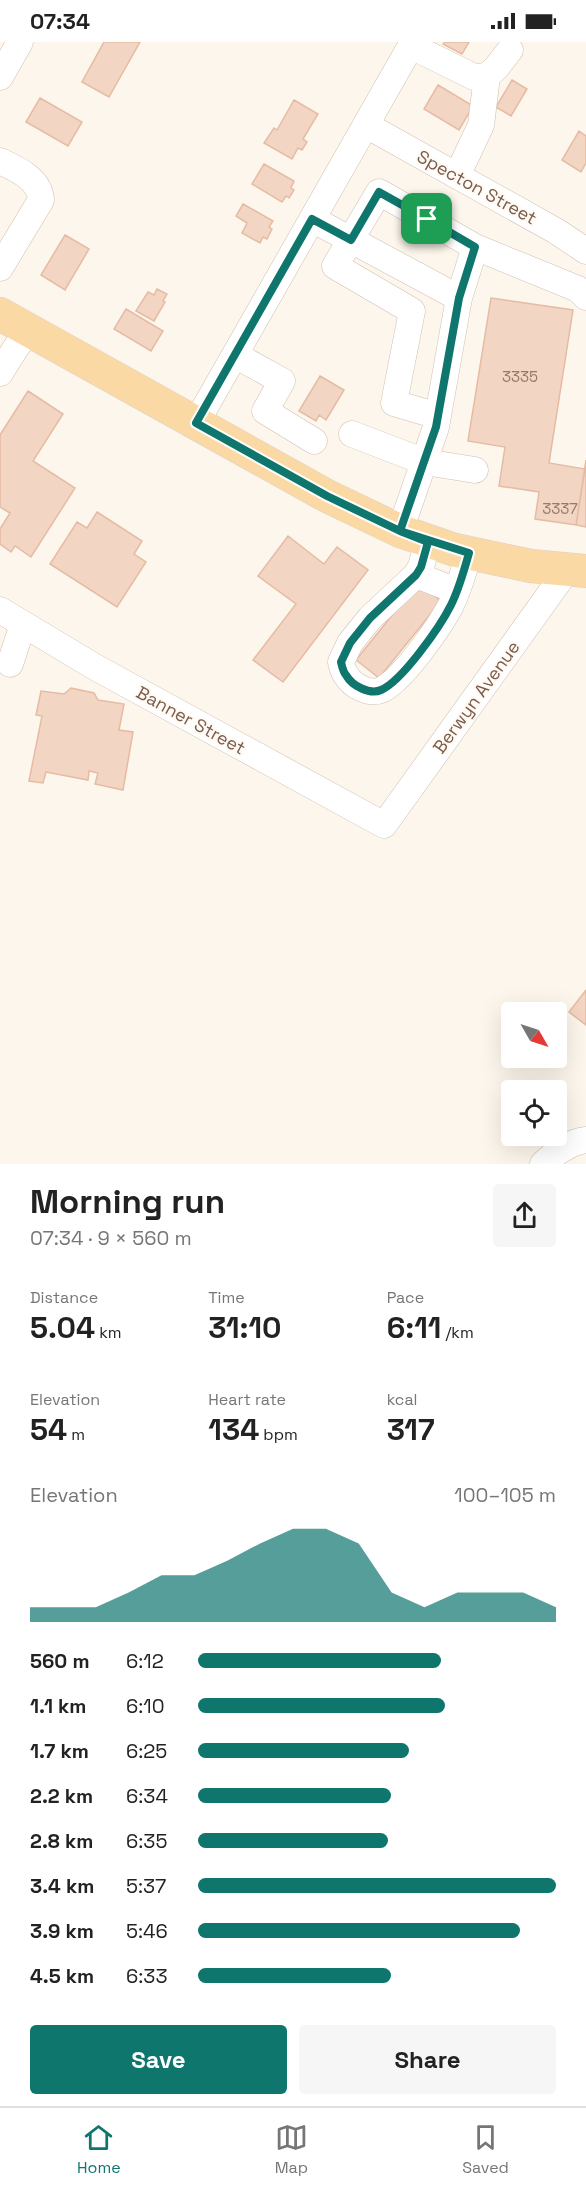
<!DOCTYPE html>
<html lang="en">
<head>
<meta charset="utf-8">
<style>
  body { margin:0; font-family:"Space Grotesk",sans-serif; background:#f6f6f6; color:#222; height:100vh; display:flex; flex-direction:column; font-size:22px; white-space:nowrap }
  * { box-sizing:border-box; margin:0 }
  p { font-size:20px; color:#767676 }
  .icon { flex:none; width:33px; height:33px; fill:none; stroke:currentColor; stroke-width:2; stroke-linecap:round; stroke-linejoin:round }
  .map { position:relative; height:1122px; overflow:hidden }
  .sheet { display:flex; flex-direction:column; background:#fff; flex:1 }
  .sheet>* { flex:none }
  .needle { width:39px; rotate:129deg }
  .tools { position:absolute; left:501px; top:960px; display:grid; gap:12px }
  .tools a { display:grid; place-items:center; width:66px; height:66px; border-radius:6px; background:#fff; box-shadow:0 6px 24px #0002; font-size:30px }
  .pin { position:absolute; display:grid; place-items:center; width:51px; height:51px; color:#fff; margin:-26px; border-radius:12px; box-shadow:0 3px 9px #0006 }
  .round { display:grid; place-items:center; flex:none; width:63px; height:63px; border-radius:6px; background:#f6f6f6 }
  .head { display:flex; align-items:center; justify-content:space-between; height:102px; padding:0 30px }
  h1 { font-size:33px; font-weight:700; line-height:45px }
  .stats { display:grid; grid-template-columns:repeat(3,1fr); gap:9px; height:102px; padding:6px 30px }
  .stats div { display:grid; align-content:center }
  .stats b { font-size:30px; font-weight:700 }
  .stats small { font-size:16px; font-weight:400 }
  .stats p { font-size:16px }
  .chart { height:168px; padding:12px 30px }
  .chart p { display:flex; justify-content:space-between }
  .chart svg { width:100%; height:108px; margin-top:6px; fill:#0f766e; opacity:.7 }
  .cta { display:flex; gap:12px; margin-top:auto; padding:12px 30px }
  .cta a { flex:1; height:69px; border-radius:6px; background:#0f766e; color:#fff; font-size:24px; font-weight:700; line-height:69px; text-align:center }
  .cta a+a { background:#f6f6f6; color:#222 }
  ul { padding:0 30px; list-style:none; font-size:20px }
  li { display:grid; grid-template-columns:96px 72px 1fr; align-items:center; height:45px }
  li i { height:15px; border-radius:8px; background:#0f766e }
  .status { display:flex; justify-content:space-between; align-items:center; height:42px; padding:0 30px; background:#fff; direction:ltr }
  .status svg { height:16px; fill:currentColor }
  .menu { display:flex; justify-content:space-around; align-items:center; height:84px; border-top:2px solid #e0e0e0; background:#fff; font-size:16px; color:#767676 }
  .menu a { display:grid; justify-items:center; gap:3px }
  .menu .active { color:#0f766e }
  .map>svg:first-child { display:block }
  .building { fill:#f3d5c3; stroke:#e6bba3; stroke-width:1.5 }
  .lines { fill:none; stroke-linecap:round; stroke-linejoin:round }
  .minor-casing { stroke:#d1beb0; stroke-width:27 }
  .major-casing { stroke:#dad1cd; stroke-width:34 }
  .minor { stroke:#fff; stroke-width:26 }
  .major { stroke:#fbd9a5; stroke-width:33 }
  .route-casing { stroke:#fff; stroke-width:12 }
  .route { stroke:#0f766e; stroke-width:8 }
  .labels { text-anchor:middle; dominant-baseline:central; stroke-width:4.5; stroke-linejoin:round; paint-order:stroke }
  .number-label { font-size:15px; fill:#987a6a }
  .street-label { font-size:18px; fill:#7a5c4d; stroke:#fffaf3 }
</style>
</head>
<body>
<div class="status"><b>07:34</b><svg viewBox="0 0 49 12"><path d="M0 12V9h3v3zM5 12V6h3v6zM10 12V3h3v9zM15 12V0h3v12zM26 1h20v11H26zM47 4h2v5h-2z"/></svg></div>
<div class="map">
<svg width="586" height="1122" viewBox="0 0 586 1122">
  <rect width="100%" height="100%" fill="#fdf6ec"/>
  <path class="building" d="M104 0H140L109 55 82 40Z
    M445 0H469L462 12 443 2Z
    M512 38 527 47 511 74 496 65Z
    M438 43 473 64 459 88 424 67Z
    M40 56 82 80 68 104 26 80Z
    M294 58 318 72 303 97 307 100 302 108 298 106 292 117 264 101 274 86 277 88Z
    M579 89 586 94V121L581 130 562 118Z
    M264 122 294 139 291 146 294 148 289 156 286 154 282 160 252 142Z
    M243 162 273 179 269 185 272 187 267 197 263 195 260 201 242 191 247 181 236 174Z
    M65 193 89 207 65 248 41 233Z
    M157 247 167 252 163 259 165 260 154 279 136 269 148 250 154 253Z
    M491 256 573 268 549 421 585 427 576 483 535 477 539 450 499 444 505 405 468 399Z
    M126 267 163 289 151 309 114 287Z
    M320 334 344 348 326 378 319 373 316 379 299 369Z
    M28 349 63 372 33 419 75 446 31 515 15 504 11 510 0 502V487L10 471 0 465V393Z
    M586 418V485L576 483Z
    M97 470 142 499 134 512 146 520 117 565 50 522 77 480 87 486Z
    M288 494 324 522 337 505 368 528 283 640 253 618 296 562 258 534Z
    M418 541 441 559 379 636 356 618Z
    M71 646 94 651 98 658 124 662 119 688 133 690 123 748 95 742 98 731 89 729 88 738 46 730 43 741 29 739 42 674 36 673 41 649 64 652Z
    M586 948V983L569 970Z"/>
  <g class="lines">
    <defs>
      <path id="minor" d="M411 4 474 35 487 34 496 26 510 8
        M0 35 20 0
        M366 83 556 189 586 209
        M0 119C17 127 40 137 41 158L0 226
        M457 134 481 83 487 34
        M312 177 459 256
        M235 313 282 339 265 369 314 399
        M0 331 15 307 29 288
        M438 374 394 361 412 269 335 224 379 150 475 205 578 247 586 255
        M196 381 413 0
        M352 392 425 420 475 428
        M400 489 436 385 459 256 475 205
        M428 499 421 525 416 533 370 576 350 601 341 620C342 624 343 630 346 633 352 644 370 653 381 648 402 639 440 584 451 563 459 547 464 529 469 511
        M416 533 457 549
        M0 568 95 625 384 783 567 528
        M10 622 23 582
        M543 1122C555 1111 569 1100 586 1098"/>
      <path id="major" d="M0 272 327 454 400 489 455 508 531 524 586 529"/>
    </defs>
    <use href="#minor" class="minor-casing"/>
    <use href="#major" class="major-casing"/>
    <use href="#minor" class="minor"/>
    <use href="#major" class="major"/>
  </g>
  <g class="lines">
    <defs>
      <path id="route" d="M427 177 475 205 459 256 436 385 400 489 428 500 421 525 416 533 370 576 350 601 341 620C342 624 343 630 346 633 352 644 370 653 381 648 402 639 440 585 451 563 459 547 464 529 469 511L400 489 327 454 196 381 312 177 351 198 379 150 427 177"/>
    </defs>
    <use href="#route" class="route-casing"/>
    <use href="#route" class="route"/>
  </g>
  <g class="labels">
    <g class="number-label">
      <text x="520" y="334">3335</text>
      <text x="560" y="466">3337</text>
    </g>
    <g class="street-label">
      <text transform="translate(477 145) rotate(29)">Specton Street</text>
      <text transform="translate(476 655) rotate(-54)">Berwyn Avenue</text>
      <text transform="translate(191 678) rotate(29)">Banner Street</text>
    </g>
  </g>
</svg>
<div class="tools">
<a><svg class="needle" viewBox="-14 -14 28 28"><path d="M0-13l5 13h-10z" fill="#e53935"/><path d="M0 13l5-13h-10z" fill="#767676"/></svg></a>
<a><svg class="icon" aria-label="locate" viewBox="0 0 24 24"><circle cx="12" cy="12" r="6"/><path d="M12 2v4M12 18v4M2 12h4M18 12h4"/></svg></a>
</div>
<div class="pin" style="left:427px;top:177px;background:#1e9e55"><svg class="icon" aria-label="arrive" viewBox="0 0 24 24"><path d="M6 21V4h12l-3 4 3 4H6"/></svg></div>
</div>
<section class="sheet">
<div class="head"><div><h1>Morning run</h1><p>07:34 · 9 × 560 m</p></div><a class="round"><svg class="icon" aria-label="share" viewBox="0 0 24 24"><path d="M12 15V3M7 8l5-5 5 5M5 13v7h14v-7"/></svg></a></div>
<div class="stats">
<div><p>Distance</p><b>5.04<small> km</small></b></div>
<div><p>Time</p><b>31:10</b></div>
<div><p>Pace</p><b>6:11<small> /km</small></b></div>
</div>
<div class="stats">
<div><p>Elevation</p><b>54<small> m</small></b></div>
<div><p>Heart rate</p><b>134<small> bpm</small></b></div>
<div><p>kcal</p><b>317</b></div>
</div>
<div class="chart"><p><span>Elevation</span>100–105 m</p>
<svg viewBox="0 0 160 44" preserveAspectRatio="none"><path d="M0 44V38L10 38L20 38L30 32L40 25L50 25L60 19L70 12L80 6L90 6L100 12L110 32L120 38L130 32L140 32L150 32L160 38V44z"/></svg>
</div>
<ul>
<li><b>560 m</b>6:12<i style="width:68%"></i></li>
<li><b>1.1 km</b>6:10<i style="width:69%"></i></li>
<li><b>1.7 km</b>6:25<i style="width:59%"></i></li>
<li><b>2.2 km</b>6:34<i style="width:54%"></i></li>
<li><b>2.8 km</b>6:35<i style="width:53%"></i></li>
<li><b>3.4 km</b>5:37<i style="width:100%"></i></li>
<li><b>3.9 km</b>5:46<i style="width:90%"></i></li>
<li><b>4.5 km</b>6:33<i style="width:54%"></i></li>
</ul>
<div class="cta"><a>Save</a><a>Share</a></div>
</section>
<nav class="menu">
<a class="active"><svg class="icon" aria-label="home" viewBox="0 0 24 24"><path d="M3 11l9-7 9 7M6 9v11h12V9"/></svg>Home</a>
<a><svg class="icon" aria-label="map" viewBox="0 0 24 24"><path d="M3 6l6-2 6 2 6-2v14l-6 2-6-2-6 2zM9 4v14M15 6v14"/></svg>Map</a>
<a><svg class="icon" aria-label="saved" viewBox="0 0 24 24"><path d="M7 4h10v16l-5-4-5 4z"/></svg>Saved</a>
</nav>
</body>
</html>
